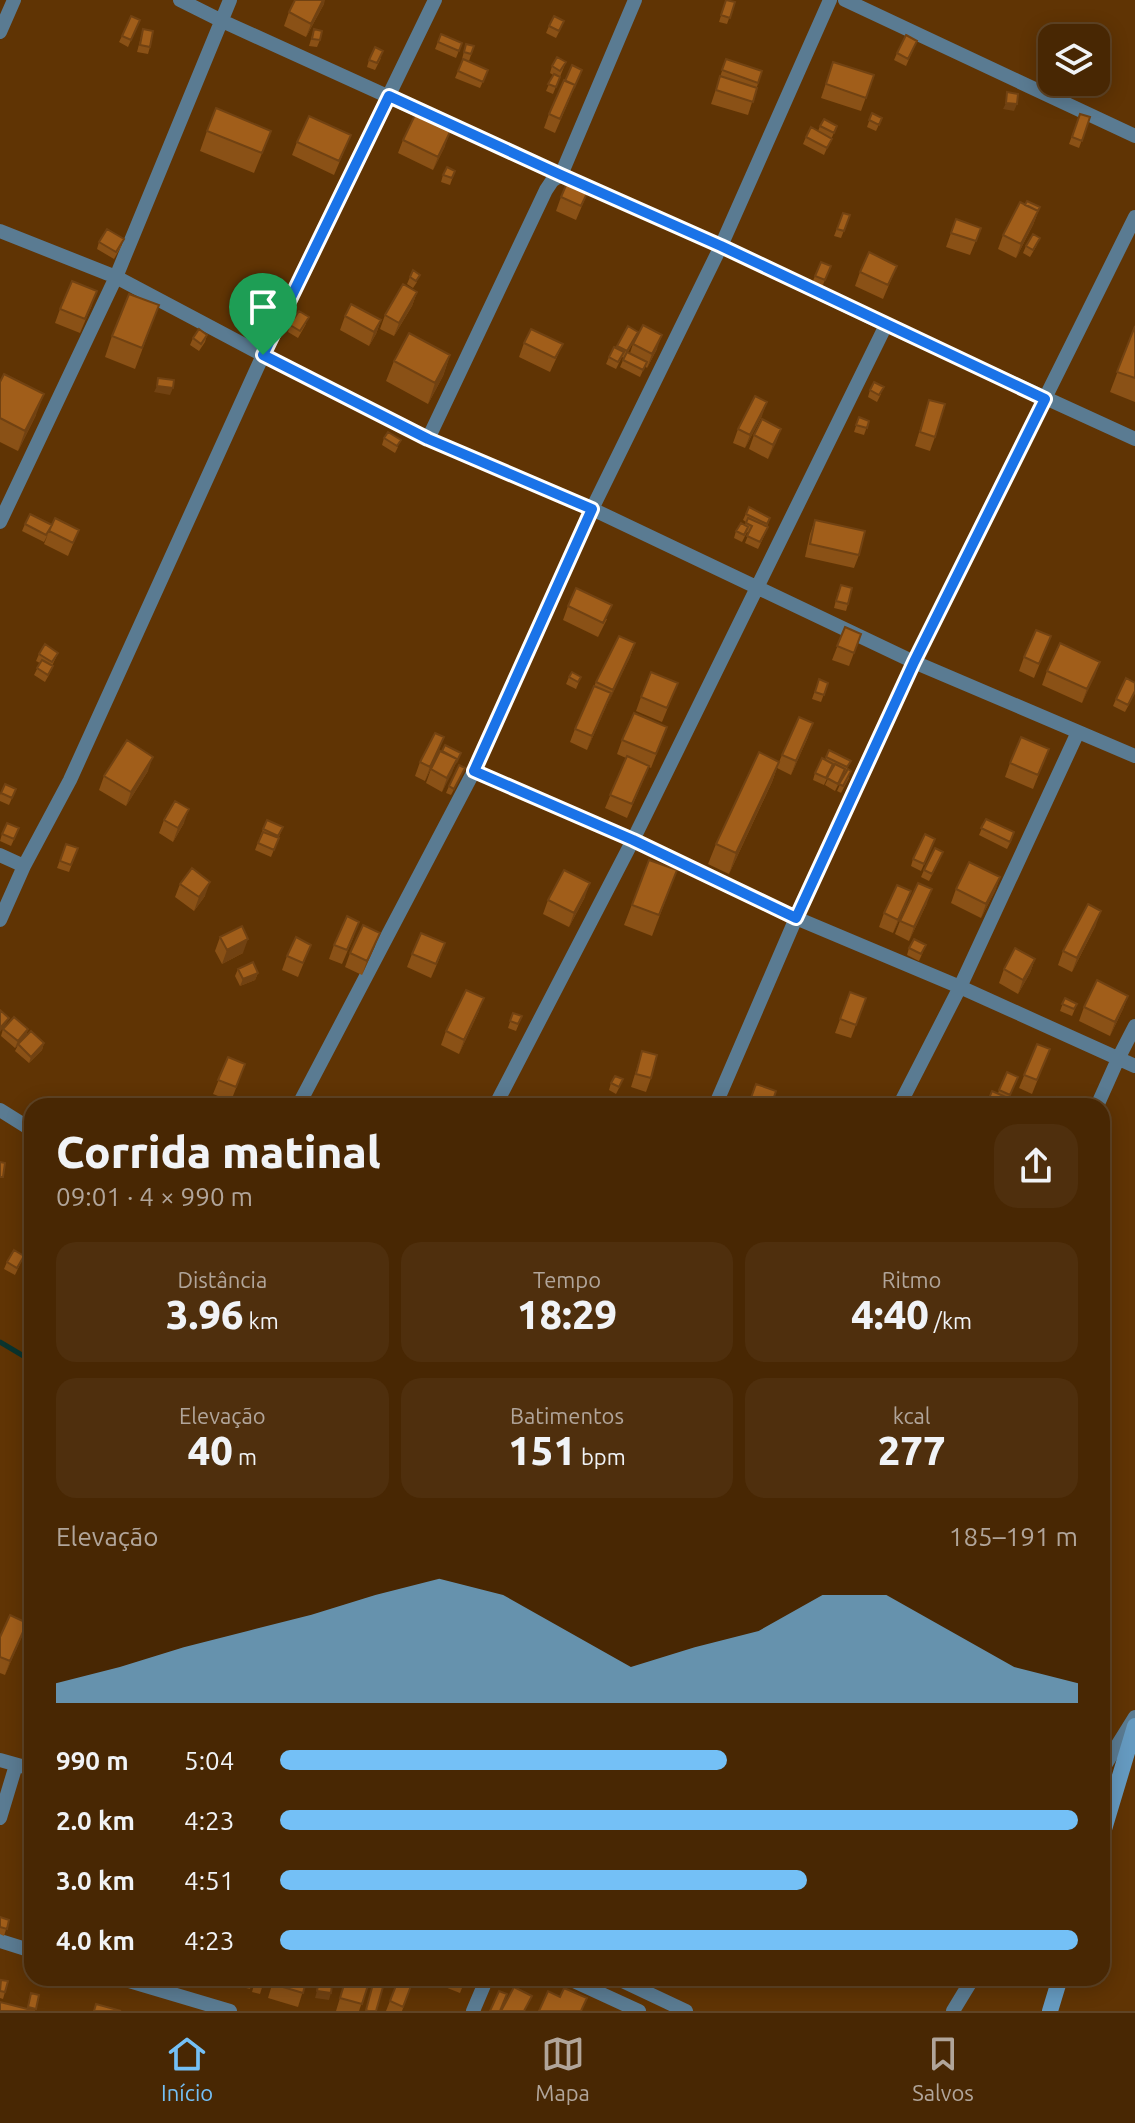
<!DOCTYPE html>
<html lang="pt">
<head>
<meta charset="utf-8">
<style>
  body { margin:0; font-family:Ubuntu,sans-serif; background:#4f2f0d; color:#f1f3f6; height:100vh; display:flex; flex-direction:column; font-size:30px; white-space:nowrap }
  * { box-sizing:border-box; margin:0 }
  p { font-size:26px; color:#b1a59a }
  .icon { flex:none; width:44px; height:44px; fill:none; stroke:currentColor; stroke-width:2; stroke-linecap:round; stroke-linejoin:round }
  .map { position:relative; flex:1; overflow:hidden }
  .panel { position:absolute; left:24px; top:1098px; width:1086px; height:888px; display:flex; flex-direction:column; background:#482703; border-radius:24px; box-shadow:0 4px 20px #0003,0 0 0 2px #604425 }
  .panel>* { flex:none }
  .tools { position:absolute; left:1038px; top:24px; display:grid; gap:16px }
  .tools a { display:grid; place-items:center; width:72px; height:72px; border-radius:16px; background:#482703; box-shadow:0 4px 20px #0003,0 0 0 2px #604425; font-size:40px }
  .pin { position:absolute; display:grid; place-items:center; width:68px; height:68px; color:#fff; margin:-82px -34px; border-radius:50% 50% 50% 0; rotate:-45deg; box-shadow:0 0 8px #0007 }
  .pin .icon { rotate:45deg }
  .round { display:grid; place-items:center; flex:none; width:84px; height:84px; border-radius:24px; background:#4f2f0d }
  .head { display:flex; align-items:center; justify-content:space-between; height:136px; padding:0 32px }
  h1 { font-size:44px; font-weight:800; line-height:60px }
  .figures { display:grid; grid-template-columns:repeat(3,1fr); gap:12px; height:136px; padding:8px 32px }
  .figures div { display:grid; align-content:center; border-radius:20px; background:#4f2f0d; text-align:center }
  .figures b { font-size:40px; font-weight:800 }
  .figures small { font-size:22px; font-weight:400 }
  .figures p { font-size:22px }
  .chart { height:224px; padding:16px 32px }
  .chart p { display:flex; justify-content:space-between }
  .chart svg { width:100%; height:144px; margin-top:8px; fill:#74c0f6; opacity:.7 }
  ul { padding:0 32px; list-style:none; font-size:26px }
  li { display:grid; grid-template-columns:128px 96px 1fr; align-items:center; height:60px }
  li i { height:20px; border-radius:10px; background:#74c0f6 }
  .tab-bar { display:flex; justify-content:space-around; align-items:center; height:112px; border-top:2px solid #604425; background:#482703; font-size:22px; color:#b1a59a }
  .tab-bar a { display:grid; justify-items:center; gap:4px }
  .tab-bar .selected { color:#74c0f6 }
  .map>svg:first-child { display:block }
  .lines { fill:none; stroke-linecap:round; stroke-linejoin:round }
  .stream { stroke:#0a342e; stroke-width:5 }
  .street { stroke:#5a7b92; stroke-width:14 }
  .secondary { stroke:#659ac0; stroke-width:16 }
  .wall { fill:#8a5116 }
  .shaded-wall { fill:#714212 }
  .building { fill:#a15e1a; stroke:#714212; stroke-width:2 }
  .route-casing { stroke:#fff; stroke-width:16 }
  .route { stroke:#1a73e8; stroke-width:10 }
</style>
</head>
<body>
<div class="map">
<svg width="1135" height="2011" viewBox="0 0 1135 2011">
  <rect width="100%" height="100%" fill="#603404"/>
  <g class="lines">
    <path class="stream" d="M0 1342 32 1361"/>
    <path class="street" d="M180 0 222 21 561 175 721 246 886 325 1135 439
      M845 0 1135 136
      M0 32 14 0
      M0 231 116 277 263 355 428 439 592 509 914 662 1135 756
      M428 439 546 190 552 181 561 175 635 0
      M0 522 116 277 230 0
      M474 771 633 840 796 918 960 987 1135 1066
      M0 855 24 866
      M0 920 24 866 70 780 263 355 435 0
      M298 1106 474 771 592 509 721 246 830 0
      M495 1106 633 840 886 325
      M715 1106 796 918 914 662 1135 217
      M899 1106 960 987 1078 732
      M1097 1106 1118 1059 1135 1026
      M0 1110 32 1130
      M0 1760 32 1769
      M1102 1770 1135 1717
      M0 1818 16 1765
      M0 1941 32 1951
      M119 1978 230 2011
      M567 1978 639 2011
      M616 1978 686 2011
      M473 2011 487 1978
      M953 2011 973 1978"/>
    <path class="secondary" d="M1102 1836 1135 1726
      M1050 2011 1060 1978"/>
  </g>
  <path class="wall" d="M726 0 735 2 727 24 719 22Z
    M324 4 306 37 284 26 289 12Z
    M140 20 128 47 119 42 122 36Z
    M549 26 561 28 556 38 546 33Z
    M143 29 150 47 148 54 137 52Z
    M314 29 320 40 317 47 309 46Z
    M441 34 462 43 456 58 435 49Z
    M917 41 906 66 894 60 897 53Z
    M466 44 474 46 469 61 462 59Z
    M381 58 375 70 367 67 369 60Z
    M463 59 488 70 480 88 455 78Z
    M726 59 762 71 748 115 711 104Z
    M566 62 553 94 546 91 553 75 550 73 552 66Z
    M833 62 874 75 861 111 821 98Z
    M582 70 555 133 544 128 549 114Z
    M872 113 882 118 876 131 867 127Z
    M1080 114 1090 117 1079 148 1069 144Z
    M820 126H837L824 155 803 144 806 137 818 131Z
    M207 131H271L254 173 200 151Z
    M351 135 334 175 292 155 297 142Z
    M403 140 445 146 433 170 398 153Z
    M455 171 450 185 441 182 443 175Z
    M590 187 576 220 556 211 561 197Z
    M1025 205 1040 207 1033 225 1016 258 998 249 1003 235Z
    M843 213 850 215 841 238 834 236Z
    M956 219 981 228 970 255 946 247Z
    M99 242 122 245 114 259 97 249Z
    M1037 245 1030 257 1023 253 1026 246Z
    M897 266 883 299 855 286 860 272Z
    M828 273 822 287 812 283 815 276Z
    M410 277 417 282 413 288 407 284Z
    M417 292 412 306 394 336 380 329 385 315Z
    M92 305 80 333 55 323 60 309Z
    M159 305 135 369 105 357 112 336Z
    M345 316 381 320 376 334 369 346 340 330Z
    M306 324 298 338 288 332 290 325Z
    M1135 326V402L1110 392Z
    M207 335 205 342 199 351 190 345 193 338Z
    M635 339 628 352 630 353 633 344 657 349 647 368 645 366 640 377 620 367 624 358 622 357 616 369 606 364 609 357 617 346Z
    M524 343 563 344 550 372 519 357Z
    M450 355 443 376 428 404 386 381 394 361Z
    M0 382 36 415 18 451 0 442Z
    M870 390 881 394 877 402 868 397Z
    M929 400 935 437 930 451 915 446Z
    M762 416 745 448 733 443 738 429Z
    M859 417 869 421 864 435 854 432Z
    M781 429 768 459 749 449 754 435Z
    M384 438 398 447 395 453 382 445Z
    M749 507 770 518 765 534 758 549 745 543 749 533 747 532 742 542 734 538 736 531 745 525 746 522 743 520Z
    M815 520 859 555 854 568 805 557 810 534Z
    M25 524 52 525 79 530 68 556 44 544 48 534 44 542 22 531Z
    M838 592 848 604 846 611 834 608Z
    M568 606 607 619 598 637 563 620Z
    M845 627 861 634 849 666 832 660Z
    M1051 636 1034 678 1019 671 1024 657Z
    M635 643 630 657 607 704 587 750 570 742 575 729 596 682Z
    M58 653 52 666 50 673 45 682 34 675 40 663 36 661 39 654Z
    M1100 662 1082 703 1042 685 1047 671Z
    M569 677H581L576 689 566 684Z
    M819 679 828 683 821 702 812 699Z
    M678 683 662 722 636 711 641 697Z
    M1135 693 1125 712 1113 706 1116 699Z
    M667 727 651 768 649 767 627 818 605 808 626 758 617 754 622 740Z
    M808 737 791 775 777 768 772 782 729 874 708 864 716 844 779 762 782 755Z
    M1049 749 1033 789 1005 777 1010 763Z
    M829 750 851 761 845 773 849 778 841 793 837 791 845 774 844 773 835 791 825 785 833 768H832L824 785 813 780 815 773 825 760Z
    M439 751 425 781 415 776 420 762Z
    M461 753 442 792 426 783 431 769Z
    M148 771 126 806 99 790 104 776Z
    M462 775 451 795 446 793 449 786Z
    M5 784 16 789 9 805 0 801V795Z
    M986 819 1012 839 1007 849 979 835Z
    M164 820 184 823 173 842 159 833Z
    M283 827 271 857 255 850 263 829Z
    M2 834 16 835 11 846 0 841Z
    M935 839 921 871 911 866 913 859Z
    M66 844 78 848 69 872 57 868Z
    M940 859 929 881 921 877 924 870Z
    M649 860 677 870 652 936 624 925Z
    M1000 877 995 891 981 918 951 903 956 889Z
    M180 884 205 896 194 911 175 897Z
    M585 897 569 927 543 914 548 900Z
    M927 903 909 941 895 934 900 921Z
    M906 905 893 933 879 927 884 913Z
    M1096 925 1072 972 1058 965 1063 951Z
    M354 936 342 964 329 959 334 945Z
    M220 937 243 953 222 964 215 951Z
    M311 945 298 977 282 970 287 956Z
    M375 946 362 975 345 967 350 953Z
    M909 948 923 952 919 961 907 955Z
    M412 954 440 957 431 978 407 967Z
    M1035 959 1030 973 1018 994 999 983 1004 969Z
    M238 969 258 973 255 980 240 986 235 976Z
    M850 992 866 998 851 1038 835 1033Z
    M1128 996 1123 1009 1110 1036 1079 1021 1084 1007Z
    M1065 998 1077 1004 1072 1016 1060 1011Z
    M479 1011 459 1054 441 1045 446 1031Z
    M513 1013 522 1016 516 1031 508 1028Z
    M3 1029H28L26 1036 44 1043 42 1050 29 1063 15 1051 18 1045 15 1048 1 1036Z
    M1037 1044 1050 1049 1032 1094 1019 1088Z
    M642 1051 651 1078 646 1092 631 1087Z
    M228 1057 240 1078 231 1101 213 1094Z
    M1007 1072 1015 1084 1005 1106H986L988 1101 998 1093Z
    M611 1083 620 1086 616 1094 609 1090Z
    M24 1256 15 1275 4 1269 7 1262Z
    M27 1623 5 1675 0 1673V1637Z
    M0 1917 9 1920 4 1936 0 1934Z
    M245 1978H253L250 1989 242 1987Z
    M256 1978H265L260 1994 252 1992Z
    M274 1978H307L298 2007 268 1998Z
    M346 1978 370 1979 359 2011H336Z
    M399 1978H414L402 2011H386Z
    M422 1978H466L460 1993Z
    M0 1981 5 1992 3 1999 0 1998Z"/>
  <path class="shaded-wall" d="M323 0H325L324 4 306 37 311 24Z
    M1006 103 1017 104 1014 111 1003 109Z
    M450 132 445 146 433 170 438 157Z
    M1040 207 1033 225 1016 258 1021 244Z
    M417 292 412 306 394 336 399 323Z
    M381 320 376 334 369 346 374 332Z
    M662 335 657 349 647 368 652 354Z
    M450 355 443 376 428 404 435 383Z
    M157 386 173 388 170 395 154 392Z
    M44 394 36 415 18 451 25 431Z
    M767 402 762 416 745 448 750 435Z
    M781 429 776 443 768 459 773 445Z
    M635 643 630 657 608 704 613 690Z
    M1100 662 1095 676 1082 703 1087 689Z
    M611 693 606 707 587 750 592 736Z
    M813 723 808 737 791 775 796 761Z
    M444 737 439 751 425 781 430 767Z
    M153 757 148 771 126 806 131 792Z
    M457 759 452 773 442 792 447 778Z
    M779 762 772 782 729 874 736 853Z
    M189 809 184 823 173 842 178 828Z
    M1000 877 995 891 981 918 986 904Z
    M210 882 205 896 194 911 199 897Z
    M590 883 585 897 569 927 574 913Z
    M932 889 927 903 909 941 914 927Z
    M911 891 906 905 893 933 898 920Z
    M1101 911 1096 925 1072 972 1077 958Z
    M380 933 375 946 362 975 367 961Z
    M248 939 243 953 222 964 227 950Z
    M1035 959 1030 973 1018 994 1023 980Z
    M258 973 255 980 240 986 243 979Z
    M1128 996 1123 1009 1110 1036 1115 1022Z
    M484 998 479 1011 459 1054 464 1040Z
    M9 1018 6 1024 0 1032V1028Z
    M28 1029 26 1036 15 1048 18 1041Z
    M44 1043 42 1050 29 1063 31 1057Z
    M27 1623 22 1637 5 1675 10 1661Z
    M317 1991 331 1993 329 2000 315 1998Z"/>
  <path class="building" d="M295 0H323L311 24 289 12Z
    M726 0 735 2 730 18 721 15Z
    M131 16 140 20 131 40 122 36Z
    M554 16 564 21 559 31 549 26Z
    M143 29 153 31 150 47 140 45Z
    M314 29 322 31 320 40 312 39Z
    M441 34 462 43 459 51 438 42Z
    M906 35 917 41 908 59 897 53Z
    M466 44 474 46 471 54 464 52Z
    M375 47 383 51 377 63 369 60Z
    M557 57 566 62 560 71 552 66Z
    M463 59 488 70 483 82 458 71Z
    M726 59 762 71 758 83 722 70Z
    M833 62 874 75 866 98 826 84Z
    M572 65 582 70 574 88 575 85 565 81Z
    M554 74 560 77 556 87 548 84Z
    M720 76 757 88 753 102 716 90Z
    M564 80 575 85 560 119 549 114Z
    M1007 92 1018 94 1017 104 1006 103Z
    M216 108 271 131 262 153 207 131Z
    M872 113 882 118 879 125 869 120Z
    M1080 114 1090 117 1082 141 1072 137Z
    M415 115 450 132 438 157 403 140Z
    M309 116 351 135 339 161 297 142Z
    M824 119 837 126 834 133 820 126Z
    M811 127 832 139 827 148 806 137Z
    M447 167 455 171 452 178 443 175Z
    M569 178 590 187 581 206 561 197Z
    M1027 201 1040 207 1038 211 1025 205Z
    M1020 202 1038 211 1021 244 1003 235Z
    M843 213 850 215 844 231 837 229Z
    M956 219 981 228 976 241 951 233Z
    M107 229 124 239 116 252 99 242Z
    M1033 234 1040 238 1033 250 1026 246Z
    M869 252 897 266 888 285 860 272Z
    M821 262 831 266 825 280 815 276Z
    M413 270 420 275 416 281 410 277Z
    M72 281 97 291 85 319 60 309Z
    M403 284 417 292 399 323 385 315Z
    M129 294 159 305 142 348 112 336Z
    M351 304 381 320 374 332 345 316Z
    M299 311 309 317 300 331 290 325Z
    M643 325 662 335 652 354 633 344Z
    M628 326 638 332 627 351 617 346Z
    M1135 326V378L1117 372Z
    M199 329 207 335 201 344 193 338Z
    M531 329 563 344 555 358 524 343Z
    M409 333 450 355 435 383 394 361Z
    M614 347 624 352 618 362 609 357Z
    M627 352 647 362 643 370 623 360Z
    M4 374 44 394 25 431 0 418V382Z
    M158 378 174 380 173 388 157 386Z
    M874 382 884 387 879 395 870 390Z
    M755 396 767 402 750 435 738 429Z
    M929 400 945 404 935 437 920 432Z
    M859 417 869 421 867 428 856 425Z
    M762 419 781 429 773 445 754 435Z
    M388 432 401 440 397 446 384 438Z
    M749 507 770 518 767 524 746 514Z
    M30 514 52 525 46 535 25 524Z
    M55 518 79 530 73 543 49 531Z
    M748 518 768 527 760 542 747 536 752 526 746 523Z
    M815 520 865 531 859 555 810 544Z
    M741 523 748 527 744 535 736 531Z
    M841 585 852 588 848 604 836 601Z
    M576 588 612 605 603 623 568 606Z
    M845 627 861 634 854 653 837 646Z
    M1036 630 1051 636 1039 664 1024 657Z
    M619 636 635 643 613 690 596 682Z
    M1060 643 1100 662 1087 689 1047 671Z
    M45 644 58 653 52 662 39 654Z
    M42 660 53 666 48 675 37 668Z
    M572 672 581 677 578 682 569 677Z
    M651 672 678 683 667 708 641 697Z
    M1126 678 1135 683V691L1128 705 1116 699Z
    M819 679 828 683 824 695 815 692Z
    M594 686 611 693 592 736 575 729Z
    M634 713 667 727 656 754 622 740Z
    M799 717 813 723 796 761 782 755Z
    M435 733 444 737 430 767 420 762Z
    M1021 737 1049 749 1038 775 1010 763Z
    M127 740 153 757 131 792 104 776Z
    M445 745 461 753 456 763 457 759 442 751Z
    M829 750 851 761 847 767 826 757Z
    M440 751 457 759 447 778 431 769Z
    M759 752 779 762 736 853 716 844Z
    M627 756 649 766 632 804 610 795Z
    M822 758 833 764 826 778 815 773Z
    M835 764 845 769 838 784 827 778Z
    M459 765 465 768 454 789 449 786Z
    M848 769 851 771 843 786 839 784Z
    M5 784 16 789 12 798 1 793Z
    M175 801 189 809 178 828 164 820Z
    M986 819 1014 832 1010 842 981 828Z
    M267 820 283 827 278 836 263 829Z
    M7 823 19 828 14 839 2 834Z
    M263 832 279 838 274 850 258 843Z
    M925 834 935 839 924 864 913 859Z
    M66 844 78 848 71 865 60 861Z
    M935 848 943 852 932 874 924 870Z
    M649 860 677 870 659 915 632 905Z
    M969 862 1000 877 986 904 956 889Z
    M192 868 210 882 199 897 180 884Z
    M564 870 590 883 574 913 548 900Z
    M918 883 932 889 914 927 900 921Z
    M897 885 911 891 898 920 884 913Z
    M1088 904 1101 911 1077 958 1063 951Z
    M347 916 359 922 347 950 334 945Z
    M363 925 380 933 367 961 350 953Z
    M242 926 248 939 227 950 220 937Z
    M421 933 445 943 436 964 412 954Z
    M296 937 311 945 303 963 287 956Z
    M914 939 926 945 921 954 909 948Z
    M1015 948 1035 959 1023 980 1004 969Z
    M253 962 258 973 243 979 238 969Z
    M1097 980 1128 996 1115 1022 1084 1007Z
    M466 990 484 998 464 1040 446 1031Z
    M850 992 866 998 856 1025 840 1019Z
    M1065 998 1077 1004 1074 1009 1062 1004Z
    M0 1010 9 1018 0 1028Z
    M513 1013 522 1016 518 1024 510 1021Z
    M14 1017 28 1029 18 1041 3 1029Z
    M31 1031 44 1043 31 1057 18 1044Z
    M1037 1044 1050 1049 1037 1080 1024 1075Z
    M642 1051 657 1055 651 1078 636 1074Z
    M228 1057 245 1064 236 1087 218 1080Z
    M1007 1072 1018 1077 1010 1095 999 1090Z
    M615 1076 623 1079 619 1087 611 1083Z
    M756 1084 776 1091 771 1106H748Z
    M992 1091 1008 1098 1005 1106H999L988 1101Z
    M1057 1097 1086 1106 1055 1105Z
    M0 1162 5 1163 3 1177H0Z
    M14 1250 24 1256 17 1268 7 1262Z
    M10 1615 27 1623 10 1661 0 1657V1637Z
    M0 1917 9 1920 7 1929 0 1927Z
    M246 1978H253L252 1982 245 1980Z
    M256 1978H265L263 1987 254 1985Z
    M275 1978H307L303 1993 273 1984Z
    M319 1978H333L331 1993 317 1991Z
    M346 1978 370 1979 362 2004 340 1998Z
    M399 1978H414L403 2007 390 2001Z
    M1 1980 8 1981 5 1992 0 1991Z
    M373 1984 383 1987 376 2011H368L366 2010Z
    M514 1987 532 1996 524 2011H501Z
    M564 1988 587 1998 581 2011H539L548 1991 560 1997Z
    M499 1991 507 1994 500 2011H490Z
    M31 1993 39 1995 36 2009 28 2007Z
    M0 2002 35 2011H0Z
    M96 2004 121 2011H94Z"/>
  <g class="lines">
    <defs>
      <path id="route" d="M389 96 561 175 721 246 1045 399 914 662 796 918 633 840 474 771 592 509 428 439 263 355Z"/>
    </defs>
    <use href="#route" class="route-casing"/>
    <use href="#route" class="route"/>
  </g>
</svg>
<div class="tools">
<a><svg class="icon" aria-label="layers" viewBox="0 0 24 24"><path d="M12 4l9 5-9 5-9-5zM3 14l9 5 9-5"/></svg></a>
</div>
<div class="pin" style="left:263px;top:355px;background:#1e9e55"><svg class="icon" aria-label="arrive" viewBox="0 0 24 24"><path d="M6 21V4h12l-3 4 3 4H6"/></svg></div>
<section class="panel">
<div class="head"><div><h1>Corrida matinal</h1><p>09:01 · 4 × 990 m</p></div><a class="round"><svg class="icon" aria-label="share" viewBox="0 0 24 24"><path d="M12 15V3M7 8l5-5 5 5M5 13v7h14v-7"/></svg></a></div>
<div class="figures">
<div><p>Distância</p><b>3.96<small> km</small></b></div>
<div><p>Tempo</p><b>18:29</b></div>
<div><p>Ritmo</p><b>4:40<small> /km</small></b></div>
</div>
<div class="figures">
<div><p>Elevação</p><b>40<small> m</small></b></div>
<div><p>Batimentos</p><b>151<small> bpm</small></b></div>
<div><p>kcal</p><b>277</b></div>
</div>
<div class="chart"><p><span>Elevação</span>185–191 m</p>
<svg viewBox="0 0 160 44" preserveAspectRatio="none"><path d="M0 44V38L10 33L20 27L30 22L40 17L50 11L60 6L70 11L80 22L90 33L100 27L110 22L120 11L130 11L140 22L150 33L160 38V44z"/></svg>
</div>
<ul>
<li><b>990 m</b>5:04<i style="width:56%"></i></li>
<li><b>2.0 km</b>4:23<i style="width:100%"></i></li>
<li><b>3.0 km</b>4:51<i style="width:66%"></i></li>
<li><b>4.0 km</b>4:23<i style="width:100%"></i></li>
</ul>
</section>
</div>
<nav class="tab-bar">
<a class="selected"><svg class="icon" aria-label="home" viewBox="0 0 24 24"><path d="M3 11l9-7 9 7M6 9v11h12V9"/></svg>Início</a>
<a><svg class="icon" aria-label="map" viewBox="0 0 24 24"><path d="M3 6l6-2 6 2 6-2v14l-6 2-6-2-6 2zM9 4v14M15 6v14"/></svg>Mapa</a>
<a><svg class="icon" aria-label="saved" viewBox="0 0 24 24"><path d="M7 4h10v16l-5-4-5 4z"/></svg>Salvos</a>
</nav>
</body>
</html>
